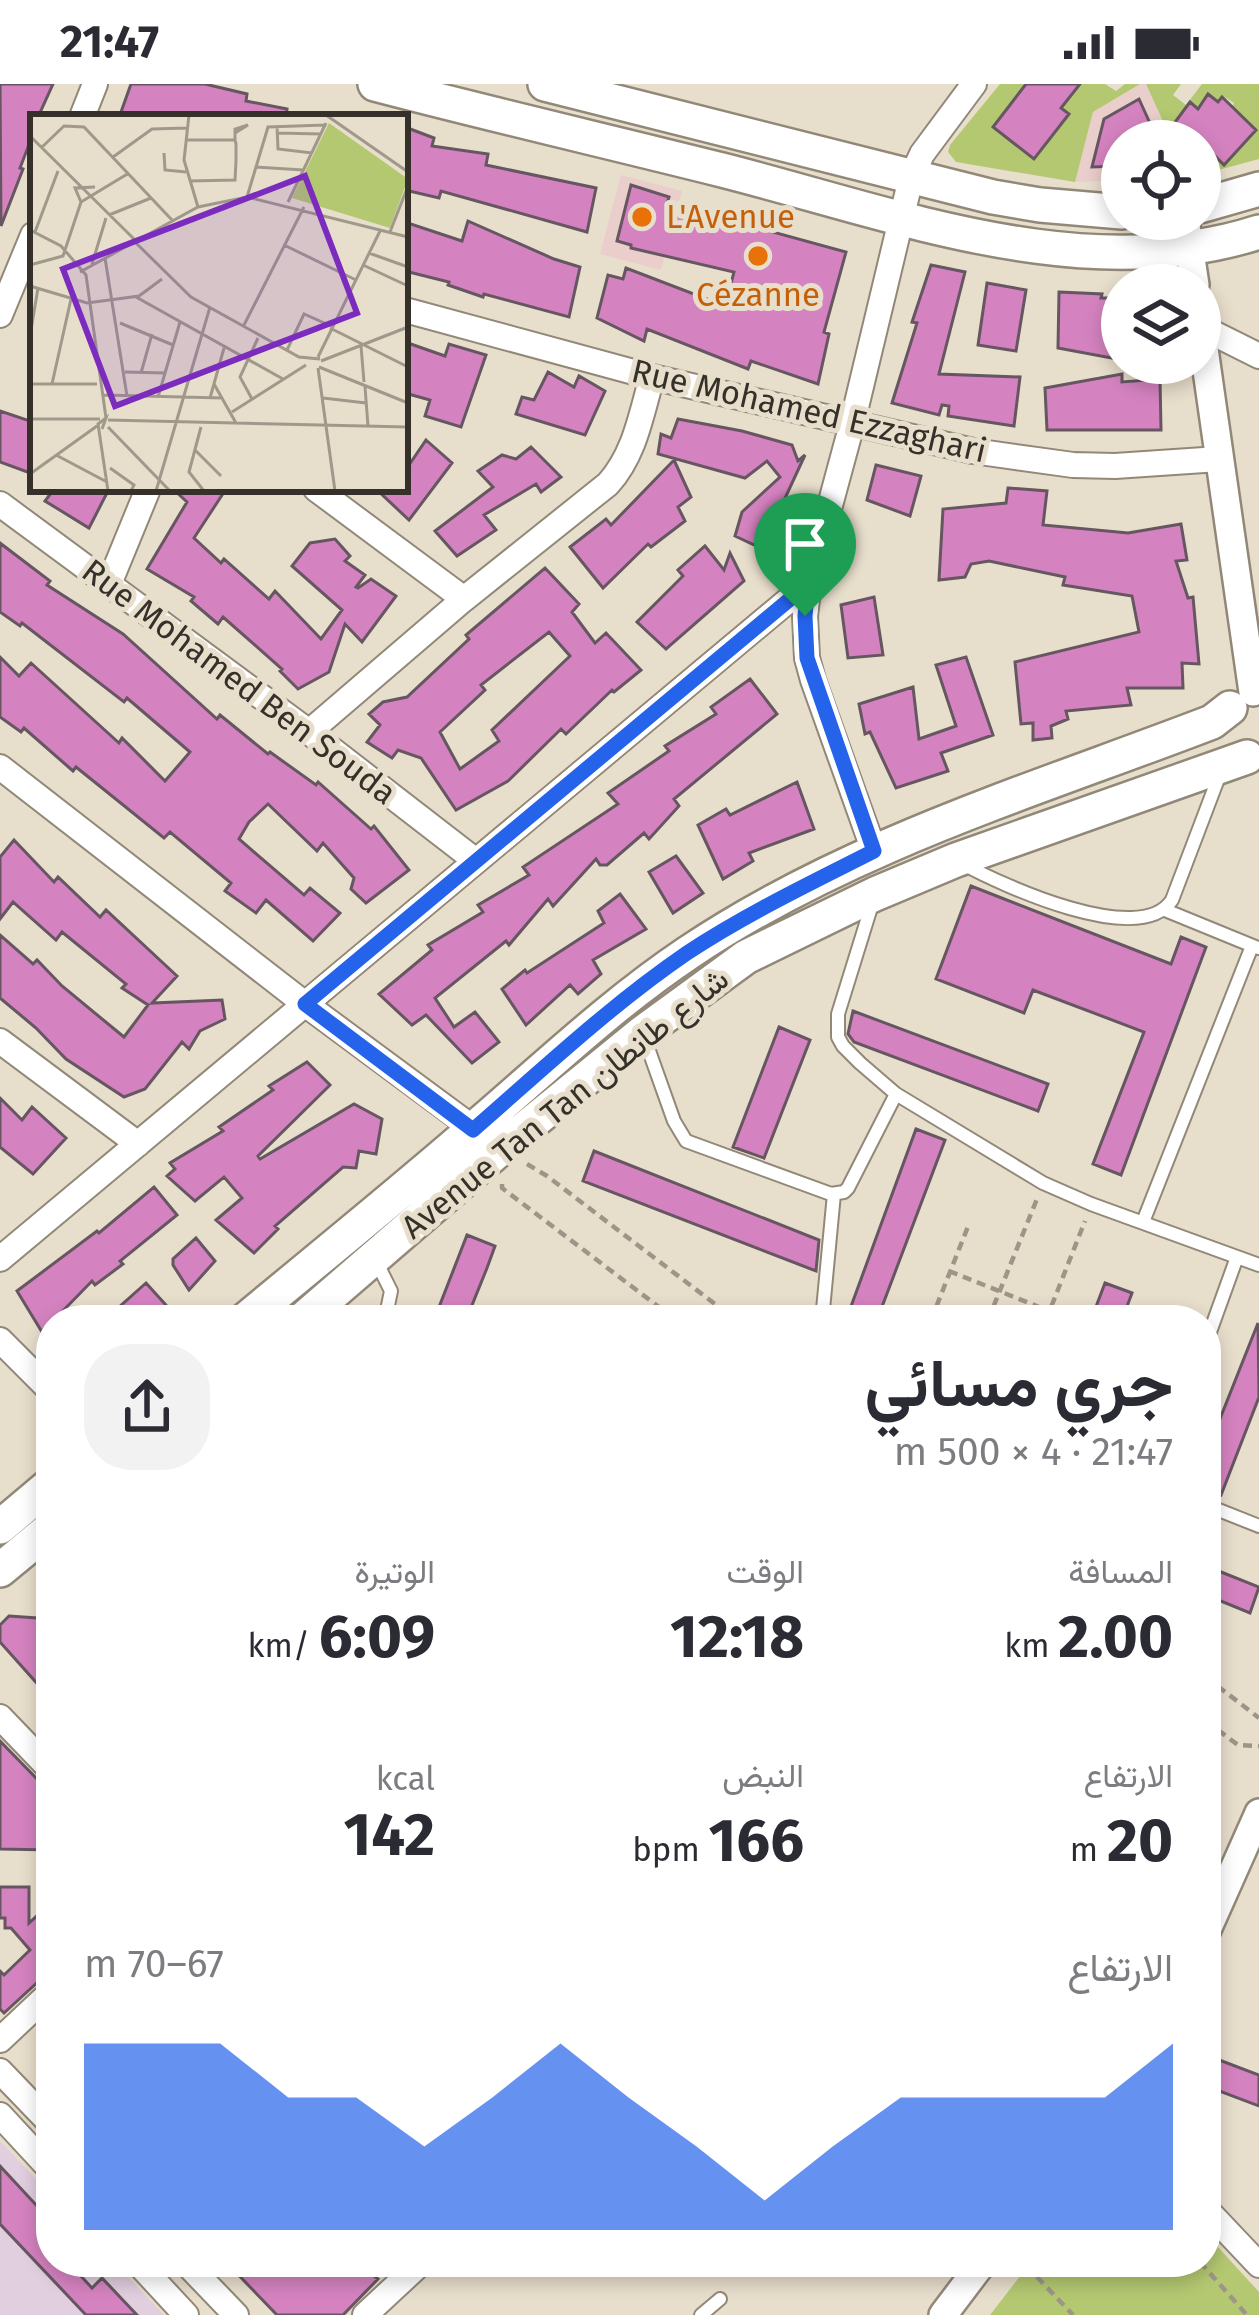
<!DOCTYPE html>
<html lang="ar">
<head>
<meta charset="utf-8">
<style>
  body { margin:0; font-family:"Fira Sans",Vazirmatn,sans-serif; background:#f2f2f3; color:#2b2b33; direction:rtl; height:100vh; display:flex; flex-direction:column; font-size:45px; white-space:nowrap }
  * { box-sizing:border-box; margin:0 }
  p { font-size:39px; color:#7c7c81 }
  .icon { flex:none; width:66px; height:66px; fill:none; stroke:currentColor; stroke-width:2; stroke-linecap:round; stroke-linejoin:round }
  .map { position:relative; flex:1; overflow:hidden; direction:ltr }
  .details { position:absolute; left:36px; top:1221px; width:1185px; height:972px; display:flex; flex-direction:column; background:#fff; border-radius:48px; box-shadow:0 6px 18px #0003; direction:rtl }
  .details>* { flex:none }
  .buttons { position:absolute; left:1101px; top:36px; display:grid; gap:24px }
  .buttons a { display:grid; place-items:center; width:120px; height:120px; border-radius:50%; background:#fff; box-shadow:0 6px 18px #0003; font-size:60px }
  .pin { position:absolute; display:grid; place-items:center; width:102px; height:102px; color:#fff; margin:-123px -51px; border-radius:50% 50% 50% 0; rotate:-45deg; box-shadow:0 0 12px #0007 }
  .pin .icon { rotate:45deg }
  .round { display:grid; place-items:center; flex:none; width:126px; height:126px; border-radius:48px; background:#f2f2f3 }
  .overview { display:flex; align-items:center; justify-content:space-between; height:204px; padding:0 48px }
  h1 { font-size:66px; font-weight:700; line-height:90px }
  .figures { display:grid; grid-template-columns:repeat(3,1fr); gap:18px; height:204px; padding:12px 48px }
  .figures div { display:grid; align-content:center }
  .figures b { font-size:60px; font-weight:700 }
  .figures small { font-size:33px; font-weight:400 }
  .figures p { font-size:33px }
  .chart { height:336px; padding:24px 48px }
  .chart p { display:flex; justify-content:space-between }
  .chart svg { width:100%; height:216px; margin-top:12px; fill:#2563eb; opacity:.7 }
  .status { display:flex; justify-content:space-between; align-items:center; height:84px; padding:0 60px; background:#fff; direction:ltr }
  .status svg { height:33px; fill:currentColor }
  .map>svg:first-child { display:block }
  .commercial { fill:#e9cecb }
  .education { fill:#e1cedf }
  .green { fill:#b4c871 }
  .building { fill:#d583c0; stroke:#665661; stroke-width:3; fill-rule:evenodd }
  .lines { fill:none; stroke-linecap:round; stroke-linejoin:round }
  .service-casing { stroke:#918878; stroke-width:16 }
  .minor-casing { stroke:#918878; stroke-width:28 }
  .tertiary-casing { stroke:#918878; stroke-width:32 }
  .secondary-casing { stroke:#918878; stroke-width:38 }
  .path { stroke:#9d9688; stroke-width:4.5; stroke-dasharray:9 6; stroke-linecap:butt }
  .service { stroke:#fff; stroke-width:12 }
  .minor { stroke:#fff; stroke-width:24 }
  .tertiary { stroke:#fff; stroke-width:27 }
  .secondary { stroke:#fff; stroke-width:33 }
  .route-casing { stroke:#fff; stroke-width:24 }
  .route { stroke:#2563eb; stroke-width:15 }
  .food-dot { fill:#e8710a; stroke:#e8decc; stroke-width:4.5 }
  .labels { text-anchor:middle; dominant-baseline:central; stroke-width:10; stroke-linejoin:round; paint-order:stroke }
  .food-label { font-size:33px; fill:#c56008; stroke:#e8decc; text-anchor:start }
  .street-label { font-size:33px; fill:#35312a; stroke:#e8decc }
  .inset-road { fill:none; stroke:#a0998b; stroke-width:3 }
  .view { fill:#7b2cbf; fill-opacity:0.15; stroke:#7b2cbf; stroke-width:6 }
  .inset-edge { fill:none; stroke:#35312a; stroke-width:6 }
</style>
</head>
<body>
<div class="status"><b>21:47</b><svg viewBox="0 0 49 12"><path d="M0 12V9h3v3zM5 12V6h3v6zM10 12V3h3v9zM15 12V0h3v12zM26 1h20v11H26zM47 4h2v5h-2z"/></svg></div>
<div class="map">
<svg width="1259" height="2231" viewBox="0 0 1259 2231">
  <rect width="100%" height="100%" fill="#e8decc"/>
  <path class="commercial" d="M1140 0H1146L1172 57H1122V96L1075 98 1093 28Z
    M621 91 682 107 661 186 600 170Z"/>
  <path class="education" d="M0 2057 51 2111V2178H114L164 2231H0Z"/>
  <path class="green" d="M1000 0H1026L993 43 1034 75 1069 31 1031 0H1105L1116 7 1125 0H1140L1093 28 1075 98 956 78 948 68 950 61Z
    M1146 0H1181L1173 11 1186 21 1202 0H1259V75L1200 91V70L1214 71 1224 81 1256 46 1232 23 1234 19 1223 12 1218 18 1208 11 1198 25 1190 19 1180 32 1189 40 1172 57Z
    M1206 2150 1259 2208V2231H990L1031 2178H1206Z"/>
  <path class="building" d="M0 0H53L38 33H33V50L20 84 23 85 1 142Z
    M131 0H205L247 10 246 17 287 25 286 33H138L121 28Z
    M1026 0H1080L1061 24 1069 30 1034 75 993 43Z
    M1208 10 1218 18 1222 13 1256 46 1224 81 1214 71 1200 81V57H1161L1190 18 1198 25Z
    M1139 15 1158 57H1122V82L1092 83 1104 35Z
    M405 43 434 54 432 62 488 70 486 81 596 104 587 148 441 107 439 114 405 106Z
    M631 101 669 113 667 119 846 168 824 248 829 250 818 300 751 277 748 285 647 245 644 257 597 234 608 191 623 195 626 184 725 222 734 188 631 164V161L617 157Z
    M468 137 554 175 580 183 569 233 484 210 483 213 448 201 449 198 405 187V138L462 157Z
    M931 181 965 188 939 290 1020 293 1014 342 948 332 949 322 942 321 939 331 892 319 917 239 912 238Z
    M987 199 1026 206 1016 267 978 261Z
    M1059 208 1102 210 1101 214H1122V276L1058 264Z
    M405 258 445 272 449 260 486 271 461 343 425 332 430 316 405 309Z
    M548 288 574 303 579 292 605 307 585 351 516 330 522 313 534 316Z
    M1122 290V298L1160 295 1161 346H1047L1045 304Z
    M0 327 33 338V390L0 378Z
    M678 335 742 347 792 361 798 377 805 371 780 425 785 426 769 468 735 452 742 428 780 393 767 377 745 394 658 370 661 350 671 354Z
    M426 356 452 379 409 436 376 405H405V387Z
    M531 363 561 393 541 408 536 400 484 431 496 446 457 472 435 447 493 403 478 387 502 371 516 375Z
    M674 376 691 413 678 423 685 437 651 463 648 460 603 504 570 463 606 435 611 441Z
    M876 381 921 392 910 432 867 416Z
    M1008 404 1047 407 1043 441 1128 449 1181 440 1187 476 1176 477 1188 514 1193 513 1199 580 1182 579 1183 604H1127L1131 621 1066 627 1068 635 1051 642 1052 654 1033 656V639L1021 640 1015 578 1139 548 1132 512 1063 501 1065 493 989 477 971 480 965 493 939 496 943 425 1006 419Z
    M54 405H109L89 444 45 417Z
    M173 405H226L194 454 221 479 224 475 269 515 275 507 321 555 342 526 292 482 310 459 335 455 350 472 345 477 365 491 356 503 358 504 371 495 396 512 362 558 345 540 329 588 298 605 280 587 282 585 223 533 218 540 191 517 194 513 147 485 187 418Z
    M0 459 50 497 47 501 123 550 217 635 220 631 268 670 270 668 316 701 318 698 371 745 374 742 409 786 366 819 351 805 354 794 323 759 317 767 268 720 249 738 239 755 304 811 310 804 340 829 313 857 266 816 256 829 225 807 231 799 170 748 164 754 76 683 73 687 24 644 21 648 0 633V573L19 592 31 579 119 659 122 654 165 697 190 668 127 614 124 618 22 539 20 542 0 528Z
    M705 462 724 486 730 469 744 497 666 565 637 538 683 492 678 486Z
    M545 484 579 520 572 528 595 559 606 549 641 586 614 608 612 606 566 650 561 645 508 697 456 726 421 674 398 666 392 674 367 658 380 641 369 630 383 618 407 613 469 555 466 551ZM549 548 570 572 492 646 499 657 460 685 440 648 485 606 481 601Z
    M874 513 883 571 848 574 841 521Z
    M966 573 993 651 941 669 948 687 896 704 870 648 865 650 859 620 913 603 919 655 956 642 936 581Z
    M750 595 777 630 674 715 679 722 649 755 644 749 607 781H600L596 775 553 822 548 815 509 861 506 857 435 914 454 943 475 928 499 958 472 979 426 931 412 941 379 910 432 866 428 861 483 828 478 821 529 791 523 783 618 720 608 709 669 667 665 662 716 630 711 623Z
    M797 698 814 745 749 769 753 777 723 795 698 741 726 725 730 731Z
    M14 756 54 798 58 793 100 833 106 826 177 892 152 919 222 916 225 935 200 947 189 965 182 958 145 1005 124 1013 66 975 36 944 0 914V851L33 880 37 876 62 902 124 953 148 921 122 904 126 900 62 848 56 856 13 818 0 835V773Z
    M676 772 703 809 673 829 649 788Z
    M971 802 1171 880 1181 853 1206 863 1121 1091 1093 1080 1144 948 1033 906 1024 929 936 895Z
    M620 810 646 845 593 876 601 890 578 910 570 901 526 941 502 905 525 886 527 889 604 839 598 827Z
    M853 927 1048 1000 1038 1027 854 958 848 950Z
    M779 943 810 956 764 1074 733 1063Z
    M307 978 330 1001 258 1072 260 1075 354 1020 382 1035 376 1070 359 1067 356 1084 343 1083 275 1142 278 1145 254 1169 216 1136 242 1114 224 1093 195 1117 167 1092 175 1085 170 1079 223 1047 219 1043 273 1006 269 1002Z
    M0 1014 22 1036 32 1023 66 1054 33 1090 0 1063Z
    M916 1045 945 1056 877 1236H846Z
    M594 1067 819 1156 816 1187 583 1097Z
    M154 1103 177 1131 120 1177 123 1180 95 1201 92 1197 54 1236H51L42 1248 17 1207 97 1147 99 1149Z
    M467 1151 495 1162 487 1184 466 1236H434Z
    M196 1154 215 1177 189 1206 173 1181V1175Z
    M146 1199 165 1220 179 1236H126L117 1225Z
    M1105 1199 1132 1209 1122 1236H1091Z
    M1258 1239 1259 1313 1221 1411 1206 1405V1370Z
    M1206 1482 1259 1503 1250 1529 1206 1511Z
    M9 1532 51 1535V1615L0 1558V1541Z
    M0 1657 39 1697 51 1706V1766L0 1765Z
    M0 1803H29V1839L51 1819V1892L40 1896 4 1929 0 1925V1887L4 1891 30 1866 11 1844H5V1834H0Z
    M1206 1971 1259 1991V2022L1206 2002Z
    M0 2082 51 2137V2178H68L92 2204 102 2194 137 2231H86L0 2140Z
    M226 2178H387L373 2191 378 2195 343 2231H277Z"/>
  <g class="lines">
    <defs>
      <path id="service" d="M963 780C1002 801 1140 865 1172 816L1221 687
        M873 817 838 930V953L843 962 860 979 896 1010 1043 1099 1091 1120 1259 1181
        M1165 826 1258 864
        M643 950 674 1037 686 1057 831 1110 844 1108 848 1104 896 1010
        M1143 1138 1252 862
        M375 1175 391 1207 385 1236
        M500 1236C511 1225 526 1230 539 1236
        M822 1236 834 1110
        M1206 1259 1237 1173
        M1206 1421 1259 1442
        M701 2231 720 2215"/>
      <path id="minor" d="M82 33 95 0
        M405 226 652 293 973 367 1073 381 1115 382 1219 375
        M0 231 33 151
        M1201 243 1259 272
        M316 405 464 515
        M0 420 309 648 476 777
        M109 500 148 405
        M309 648 464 515 608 400C635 370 641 331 652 293
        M0 683 305 920 485 1053
        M874 767 813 596 807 574 805 532 809 499 852 340 911 94 922 70 974 0
        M0 957 138 1060
        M0 1175 809 499
        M0 1256 51 1307
        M0 1633 51 1686
        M0 1956 51 1908
        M0 1987 51 2040
        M0 2031 51 2086
        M1206 2125 1259 2181
        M137 2178 186 2231
        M185 2178 236 2231
        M365 2231 422 2178"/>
      <path id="tertiary" d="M1185 135 1195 201
        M1200 237 1253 608
        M1206 1848 1259 1729
        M943 2231 983 2178"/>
      <path id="secondary" d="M375 0C490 30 606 57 722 86 892 129 1084 205 1259 148
        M545 0 993 113 1040 121 1122 128
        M1200 122 1259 105
        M245 1236C322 1172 400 1109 476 1043 545 984 612 920 688 869 847 762 1035 706 1212 638L1230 624
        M302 1236 501 1064 642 949 746 873 875 810 956 776 1247 673
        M0 1443 51 1400
        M0 1486 51 1444"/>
    </defs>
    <use href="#service" class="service-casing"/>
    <use href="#minor" class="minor-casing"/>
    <use href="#tertiary" class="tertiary-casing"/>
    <use href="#secondary" class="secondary-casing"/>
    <path class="path" d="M527 1080 547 1092 736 1236
      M502 1100V1104L676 1236
      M949 1187 1049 1227
      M931 1236 969 1140
      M988 1236 1037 1115
      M1046 1236 1085 1137
      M1206 1593 1259 1634
      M1206 1637 1238 1661 1259 1662
      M1200 2178 1247 2231
      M1037 2193 1073 2231"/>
    <use href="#service" class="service"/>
    <use href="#minor" class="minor"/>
    <use href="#tertiary" class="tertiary"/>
    <use href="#secondary" class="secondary"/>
  </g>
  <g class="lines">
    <defs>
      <path id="route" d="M808 500 805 532 807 574 874 767C811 799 746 830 687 869 611 921 543 985 473 1046L305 920Z"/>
    </defs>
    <use href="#route" class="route-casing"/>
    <use href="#route" class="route"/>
  </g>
  <g class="food-dot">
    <circle cx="642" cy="133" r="12"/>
    <circle cx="758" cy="172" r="12"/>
  </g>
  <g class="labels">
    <g class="food-label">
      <text x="666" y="133">L'Avenue</text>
      <text x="758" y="211" text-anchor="middle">Cézanne</text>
    </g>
    <g class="street-label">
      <text transform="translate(809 327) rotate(13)">Rue Mohamed Ezzaghari</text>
      <text transform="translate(239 598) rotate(37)">Rue Mohamed Ben Souda</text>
      <text transform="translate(565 1019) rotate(-39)">Avenue Tan Tan شارع طانطان</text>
    </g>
  </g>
  <g transform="translate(30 30)">
    <rect width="378" height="378" fill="#e8decc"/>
    <path d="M299 9 378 65 360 114 262 84Z" fill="#b4c871"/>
    <path class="inset-road" d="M159 1 154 46 168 93M296 1 378 58M247 12 248 35 282 39M247 19 291 20M0 22 104 125M156 26H205M11 34 34 12 54 13 142 106M134 39 135 56 156 58M83 43 122 15 157 14M226 53 273 56M159 67 205 66 206 47V30L205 26V15L218 11 205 19M217 83 238 13 295 11M51 88 99 59M258 88 296 9M79 101 121 84M0 116 31 132 56 161 76 304M5 118 28 57M360 118 378 72M106 127 168 93 217 83 378 123M106 129 161 183 269 243 290 245M254 131 326 166M339 139 378 153M75 144 97 282M62 150 76 104M0 151 33 142 51 88 45 74 65 73M333 151 378 172M50 158 99 131M0 172 57 189 109 182 132 165M106 183 253 265M90 209 143 231M214 211 274 93M300 214 378 253M0 222 8 174M331 232 334 268M257 236 274 200 301 212M288 243 351 115M291 247 378 213M289 253 378 289M288 254 305 377M95 258 135 259M111 259 122 220M0 270H67M22 270 41 185M184 270 206 309M335 273 338 312M73 281 193 284M128 283 150 208M180 284 194 234M293 284 336 289M222 285 210 263 228 224M202 298 276 251M0 305H70M78 306 378 313M78 313 140 377M171 313 159 358 174 377M72 315 76 304 68 310 78 377M165 336 191 362M26 341 77 368M80 354 104 371 101 377M0 360 67 312M126 377 180 193"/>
    <path class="view" d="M275 62 327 199 85 292 33 155Z"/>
    <rect width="378" height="378" class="inset-edge"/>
  </g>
</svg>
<div class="buttons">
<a><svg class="icon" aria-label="locate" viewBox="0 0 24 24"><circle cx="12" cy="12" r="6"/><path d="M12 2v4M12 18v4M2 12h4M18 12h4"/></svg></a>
<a><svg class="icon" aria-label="layers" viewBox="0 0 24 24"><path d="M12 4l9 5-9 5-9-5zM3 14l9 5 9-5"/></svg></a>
</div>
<div class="pin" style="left:805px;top:532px;background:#1e9e55"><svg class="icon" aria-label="arrive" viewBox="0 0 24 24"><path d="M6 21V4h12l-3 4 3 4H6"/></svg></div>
<section class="details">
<div class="overview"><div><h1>جري مسائي</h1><p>21:47 · 4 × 500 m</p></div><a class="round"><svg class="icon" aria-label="share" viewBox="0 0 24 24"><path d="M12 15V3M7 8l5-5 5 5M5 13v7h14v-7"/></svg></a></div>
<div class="figures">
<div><p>المسافة</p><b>2.00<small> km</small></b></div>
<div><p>الوقت</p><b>12:18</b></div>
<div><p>الوتيرة</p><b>6:09<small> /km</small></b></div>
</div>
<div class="figures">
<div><p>الارتفاع</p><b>20<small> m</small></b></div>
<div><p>النبض</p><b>166<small> bpm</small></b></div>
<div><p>kcal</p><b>142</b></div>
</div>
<div class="chart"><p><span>الارتفاع</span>67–70 m</p>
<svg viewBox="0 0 160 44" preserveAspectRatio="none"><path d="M0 44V6L10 6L20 6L30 17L40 17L50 27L60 17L70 6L80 17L90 27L100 38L110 27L120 17L130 17L140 17L150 17L160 6V44z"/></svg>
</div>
</section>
</div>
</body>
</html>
